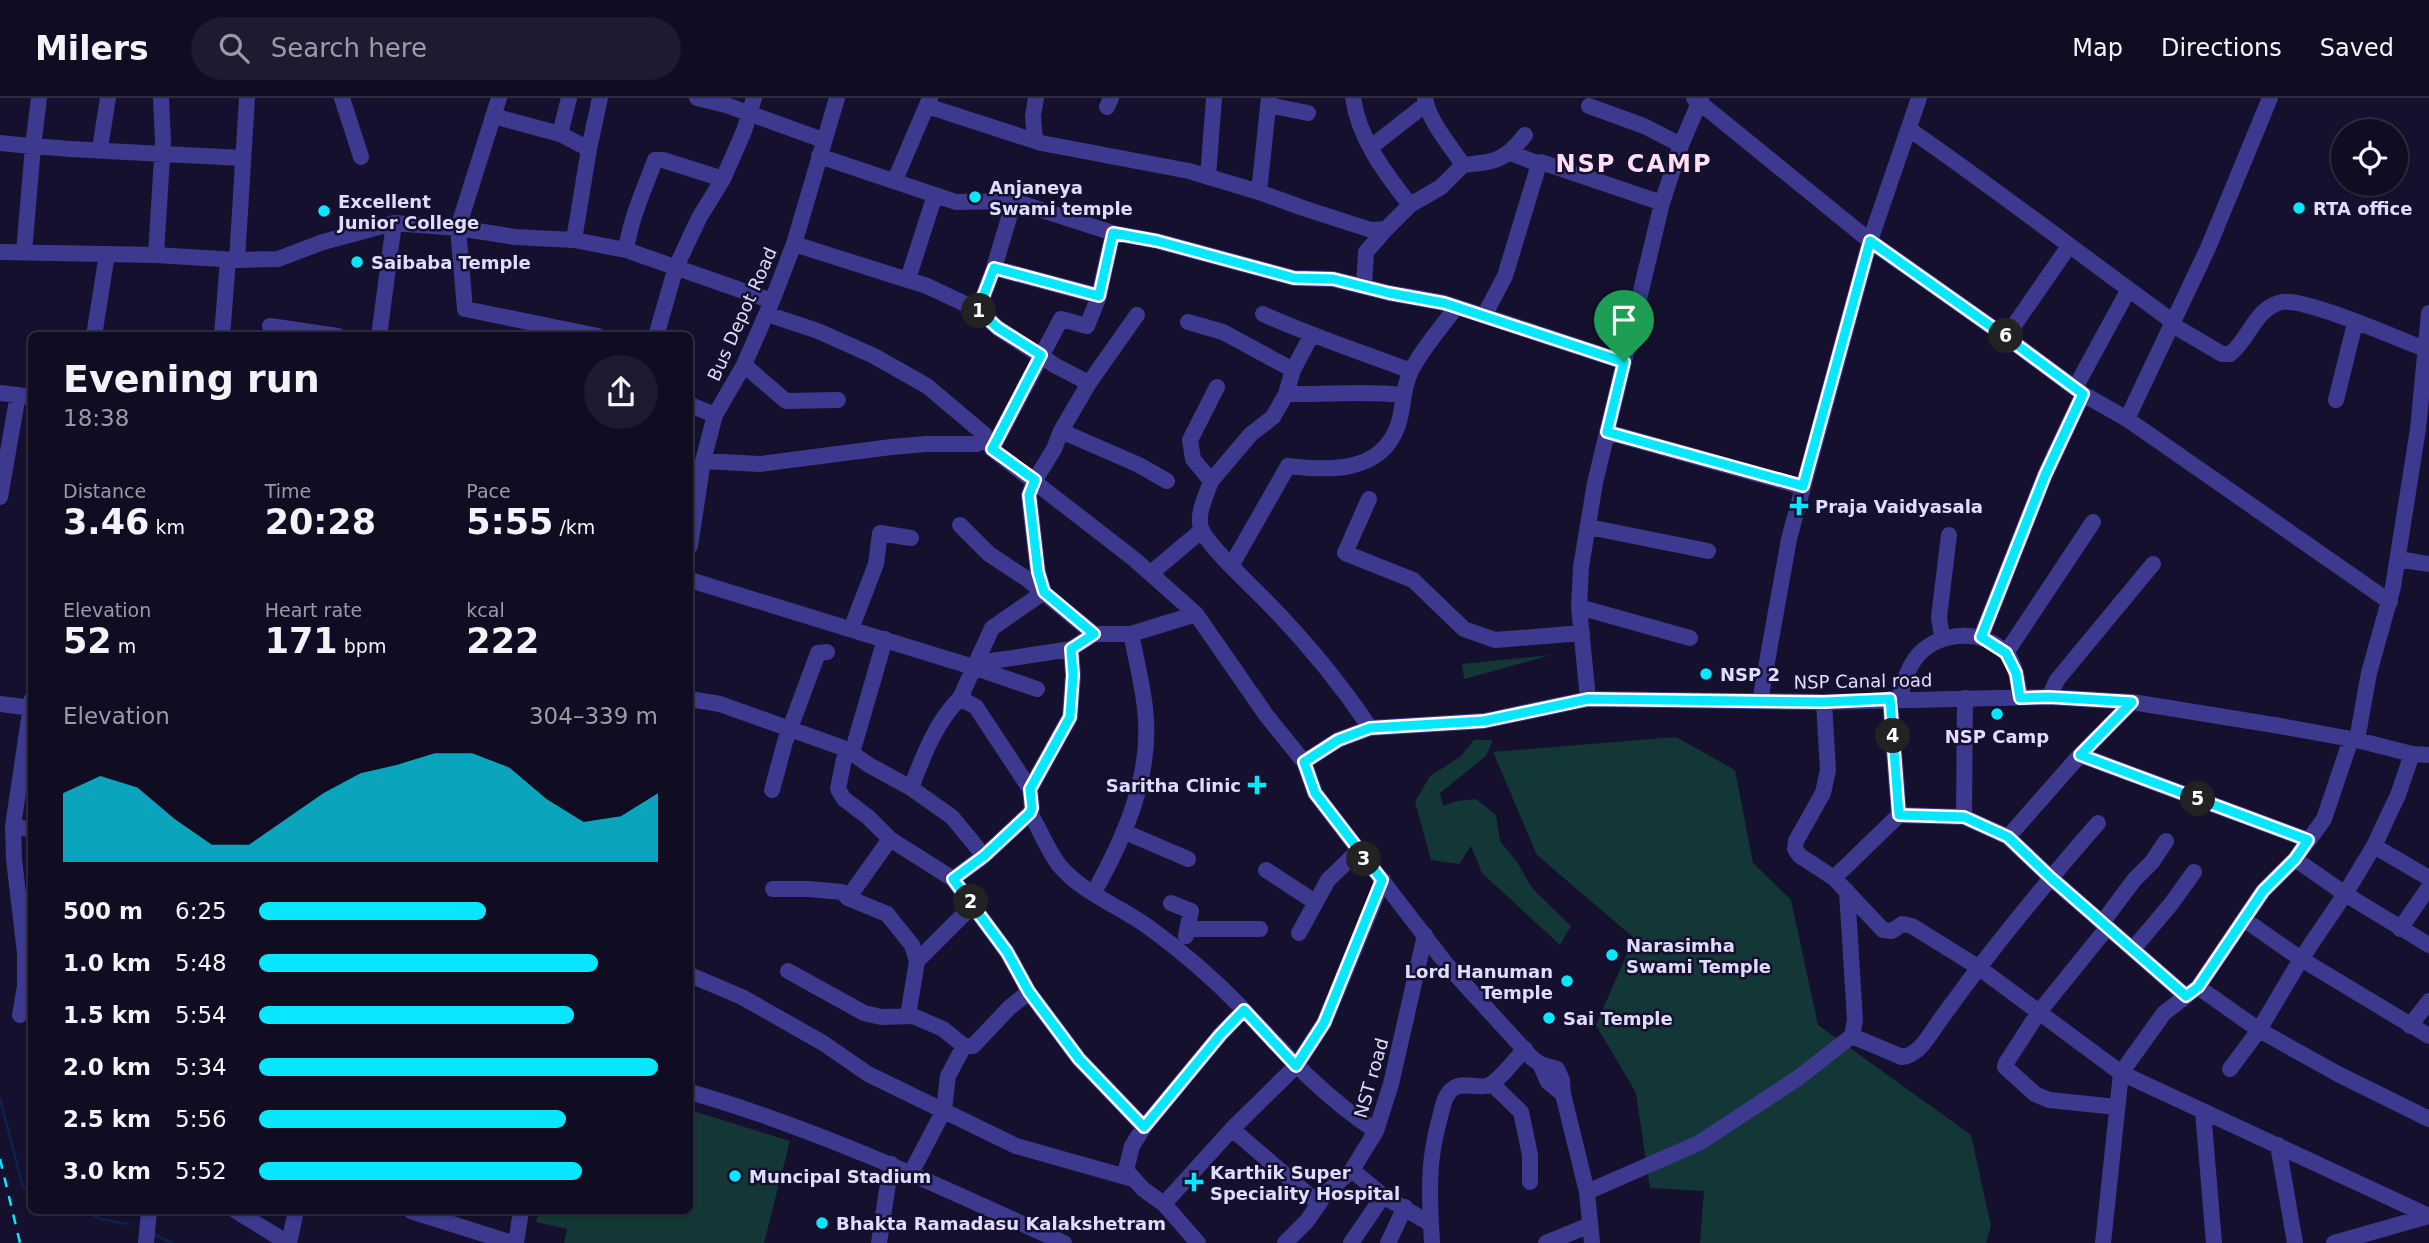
<!DOCTYPE html>
<html lang="en">
<head>
<meta charset="utf-8">
<style>
  body { margin:0; font-family:"DejaVu Sans",sans-serif; background:#1e1a2f; color:#f1f3f6; height:100vh; display:flex; flex-direction:column; font-size:26px; white-space:nowrap }
  * { box-sizing:border-box; margin:0 }
  p { font-size:23px; color:#9c9ba5 }
  .icon { flex:none; width:38px; height:38px; fill:none; stroke:currentColor; stroke-width:2; stroke-linecap:round; stroke-linejoin:round }
  .map { position:relative; flex:1; overflow:hidden }
  .drawer { position:absolute; left:28px; top:234px; width:665px; height:882px; display:flex; flex-direction:column; background:#100c22; border-radius:10px; box-shadow:0 2px 5px #0004,0 0 0 2px #302c40 }
  .drawer>* { flex:none }
  .buttons { position:absolute; left:2331px; top:21px; display:grid; gap:14px }
  .buttons a { display:grid; place-items:center; width:77px; height:77px; border-radius:50%; background:#100c22; box-shadow:0 2px 5px #0004,0 0 0 2px #302c40; font-size:35px }
  .pin { position:absolute; display:grid; place-items:center; width:60px; height:60px; color:#fff; margin:-72px -30px; border-radius:50% 50% 50% 0; rotate:-45deg; box-shadow:0 0 7px #0007 }
  .pin .icon { rotate:45deg }
  .km { position:absolute; width:35px; height:35px; margin:-18px; border-radius:50%; background:#222; color:#fff; font-size:19px; line-height:35px; text-align:center }
  .round { display:grid; place-items:center; flex:none; width:74px; height:74px; border-radius:37px; background:#1e1a2f }
  .head { display:flex; align-items:center; justify-content:space-between; height:119px; padding:0 35px }
  h1 { font-size:38px; font-weight:700; line-height:52px }
  .figures { display:grid; grid-template-columns:repeat(3,1fr); gap:10px; height:119px; padding:7px 35px }
  .figures div { display:grid; align-content:center }
  .figures b { font-size:35px; font-weight:700 }
  .figures small { font-size:19px; font-weight:400 }
  .figures p { font-size:19px }
  .chart { height:196px; padding:14px 35px }
  .chart p { display:flex; justify-content:space-between }
  .chart svg { width:100%; height:126px; margin-top:7px; fill:#08e7ff; opacity:.7 }
  ul { padding:0 35px; list-style:none; font-size:23px }
  li { display:grid; grid-template-columns:112px 84px 1fr; align-items:center; height:52px }
  li i { height:18px; border-radius:9px; background:#08e7ff }
  header { display:flex; align-items:center; gap:42px; box-sizing:border-box; height:98px; padding:0 35px; background:#100c22; border-bottom:2px solid #302c40 }
  header strong { font-size:33px }
  nav { display:flex; gap:38px; margin-inline-start:auto; font-size:24px }
  .search { width:490px; height:63px; background:#1e1a2f; display:flex; align-items:center; gap:18px; box-sizing:border-box; padding:0 24px; border-radius:38px; color:#9c9ba5; font-size:26px }
  .map>svg:first-child { display:block }
  .green { fill:#133736 }
  .lines { fill:none; stroke-linecap:round; stroke-linejoin:round }
  .stream { stroke:#0a2552; stroke-width:2.5 }
  .minor { stroke:#3c398e; stroke-width:16 }
  .rail { stroke:#08e7ff; stroke-width:2.5; stroke-dasharray:10 9; stroke-linecap:butt }
  .route-casing { stroke:#fff; stroke-width:14 }
  .route { stroke:#08e7ff; stroke-width:9 }
  .poi-dot { fill:#08e7ff; stroke:#15102d; stroke-width:2.5 }
  .labels { text-anchor:middle; dominant-baseline:central; stroke-width:5; stroke-linejoin:round; paint-order:stroke }
  .poi-label { font-size:18px; font-weight:bold; fill:#e0dcff; stroke:#15102d; text-anchor:start }
  .street-label { font-size:18px; fill:#e0dcff; stroke:#15102d }
  .district-label { font-size:24px; font-weight:bold; letter-spacing:2px; fill:#ffdef3; stroke:#15102d }
</style>
</head>
<body>
<header>
<strong>Milers</strong>
<div class="search"><svg class="icon" aria-label="search" viewBox="0 0 24 24"><circle cx="10" cy="10" r="6"/><path d="M15 15l6 6"/></svg>Search here</div>
<nav><a>Map</a><a>Directions</a><a>Saved</a></nav>
</header>
<div class="map">
<svg width="2429" height="1145" viewBox="0 0 2429 1145">
  <rect width="100%" height="100%" fill="#15102d"/>
  <path class="green" d="M1551 557 1464 581 1462 566Z
    M1676 639 1735 672 1753 765 1791 802 1818 927 1971 1037 1991 1128 1986 1145H1700L1704 1093 1650 1090 1636 995 1596 927 1634 840 1537 757 1493 654Z
    M1474 642H1493L1486 658 1440 695 1443 708 1457 703 1476 701 1496 717 1500 743 1517 764 1532 790 1571 828 1560 847 1482 775 1471 748 1459 766 1431 762 1415 704 1430 678 1460 659Z
    M690 1012 790 1043 764 1145H564L567 1131 536 1124 539 1113H690Z"/>
  <g class="lines">
    <path class="stream" d="M0 1001 23 1089 32 1092
      M82 1113 101 1121 128 1126
      M153 1136 172 1145"/>
    <path class="minor" d="M342 0 361 59
      M499 0 458 130 465 211 598 238
      M697 0 726 7 823 42
      M1425 0C1429 24 1450 47 1463 67 1495 64 1505 63 1525 37
      M1694 0 1870 143 1919 0
      M1268 7 1308 15
      M927 8 1041 45 1189 73 1259 94 1303 110 1371 132 1386 131 1410 107C1385 75 1359 41 1353 0
      M1589 8 1644 28 1681 47
      M1107 9 1111 0
      M493 18 560 36 589 51
      M1909 31C1998 93 2084 159 2172 223
      M560 36 569 0
      M1035 43 1033 18 1036 0
      M101 44 108 0
      M0 45C81 54 162 55 243 60
      M1371 49 1426 6
      M1511 55 1539 66 1541 64 1662 105
      M819 58 956 104 1014 103 1113 135 1157 143 1294 180 1333 181 1389 195 1445 205 1624 264
      M1208 79 1214 0
      M895 82 930 0
      M1259 94 1269 0
      M1410 107 1441 89 1463 67
      M574 142 589 51 600 0
      M794 146 927 188 978 212 998 230 1056 268 1089 285
      M626 152C631 119 644 92 655 62H663L723 81 744 33 754 0
      M0 154 156 157 237 162 278 161 323 144 394 125 458 130 515 139 574 142 626 152 772 203
      M24 154 33 49 39 0
      M156 157 163 44 161 0
      M237 162 247 0
      M994 170 1099 198
      M908 181 935 97
      M1364 188 1366 154 1386 131
      M978 212 994 170 1014 103
      M767 216 818 233 874 258 927 288 984 336 992 351 1134 461 1196 516 1266 617 1304 664 1315 695 1447 867 1532 960 1540 966 1557 971 1562 982 1563 996 1587 1094 1592 1145
      M1263 216C1311 238 1361 254 1411 273
      M1485 216 1505 178 1539 66
      M1188 224 1223 234 1293 272 1311 238
      M2171 226 2222 256H2230C2246 244 2251 223 2267 211 2271 208 2277 205 2282 204 2306 200 2398 241 2425 251
      M270 228 338 238
      M94 238 107 156
      M222 238 228 162
      M379 238 394 125
      M656 238 676 169 699 120 723 81
      M2006 239 2069 148
      M744 267 786 303 838 302
      M1217 289 1190 342 1193 361 1211 383C1207 396 1196 416 1201 430 1207 448 1253 489 1268 505 1306 544 1340 585 1370 630
      M2075 290 2129 191
      M0 295 32 299
      M1286 296C1325 297 1364 292 1403 297
      M2336 302 2355 225
      M690 307 715 317
      M2127 321 2390 504
      M1061 333 1139 367 1167 383
      M1607 334 1803 389
      M992 351 1061 221 1087 228 1099 198 1113 135
      M703 363 760 366 891 349 926 346H977L984 336
      M1211 383 1251 336 1273 319 1286 296 1293 272
      M0 399 18 297
      M1369 401 1345 455 1413 482 1464 531 1495 542 1582 535
      M960 427 989 456 1027 481 1094 536
      M1589 429 1708 453
      M690 448 703 363 715 317 744 267 772 203 794 146 837 0
      M2398 461 2429 466
      M1231 468 1288 368C1329 373 1382 375 1398 327 1404 310 1402 292 1410 275 1419 254 1443 228 1456 209
      M1151 475 1201 433
      M690 482 973 569 992 563 1071 551 1094 536H1131L1196 516
      M1579 509 1690 540
      M851 531 876 466 880 435 911 440
      M1942 539 1939 519 1949 437
      M1981 539 2045 377 2083 296
      M2006 555 2093 424
      M973 569 1037 591
      M2049 599 2057 582 2153 466
      M1965 600 1964 719 2008 739 2051 780 2186 898
      M690 601 720 606 846 651 869 667 911 690 952 719 984 758
      M1588 601 1579 509 1581 469 1595 385 1662 105 1681 47 1701 0
      M1899 601C1903 588 1906 573 1915 561 1936 533 1980 530 2005 554 2016 565 2018 585 2020 599
      M1760 603 1789 441 1870 143 2006 239 2083 296 2127 321 2208 150 2270 0
      M1824 604 1828 672 1823 695 1796 743 1795 751 1800 758 1834 780 1883 832 1892 833 1902 826 1912 828 1978 869 2121 975 2429 1118
      M0 606 32 610
      M2357 642 2369 575 2393 489 2418 331 2429 215
      M846 651 838 691 844 701 868 719 890 741 953 781 1007 854 1029 894 1079 961 1144 1029
      M852 655 885 541
      M2080 657 2308 742
      M1304 664 1338 642 1370 630 1484 623 1588 601 1824 604 2049 599 2132 604 2280 628 2357 642 2412 656 2429 657
      M911 690C923 658 936 624 960 600
      M1030 691 1070 619 1073 577 1071 551
      M772 692 785 644 818 555 827 554
      M1030 715C1039 730 1048 753 1059 767 1081 794 1119 808 1147 828 1182 853 1214 881 1244 912L1220 937 1144 1029 1132 1048 1126 1072 1143 1091 1164 1106 1198 1145
      M1899 717 1964 719
      M13 728 32 732
      M1125 734 1188 761
      M2008 739 2080 657 2132 604
      M2374 748 2429 780
      M2295 761 2345 796 2429 847
      M1266 772 1315 804
      M1834 780 1899 717 1890 601
      M953 781 984 758 1030 715 1032 710 1030 691 976 609 960 600 992 530 1044 494 1038 474 1029 397 1035 382 1054 351 1061 333 1089 285 1137 217
      M773 791H808L842 794 848 800 887 816 912 847 917 863
      M1094 794C1125 739 1153 675 1145 610 1142 585 1136 560 1131 536
      M848 800 890 741
      M1171 805 1191 813 1186 838
      M2245 822 2301 861 2429 938
      M2102 825 2134 782 2152 764 2166 743
      M2107 830 2039 914 2006 965 2005 969 2035 996 2049 1002 2117 1009
      M1187 831H1260
      M2400 831 2429 789
      M1299 835 1328 782 1358 753
      M2133 851 2171 806 2194 774
      M788 873 864 915 881 919 913 918 943 931 964 948H973L1010 909 1029 894
      M690 877 742 899 823 945 868 976 1016 1048 1133 1081
      M2198 889 2259 932 2338 976 2429 1021
      M1244 912C1286 957 1324 999 1376 1033
      M20 917 25 888V855L14 761 13 728 32 601
      M908 918 917 863 973 807
      M2410 928 2429 903
      M1852 938 1902 959C1921 957 1932 932 1943 918 1991 851 2044 787 2098 725
      M1540 966 1548 984 1563 996
      M2230 971 2259 932 2301 861 2345 796 2374 748 2398 697 2412 656
      M1492 986 1521 1014 1530 1057V1084
      M690 994C819 1031 942 1089 1064 1145
      M2203 1013 2214 1145
      M1232 1031 1319 1106
      M2278 1047 2295 1145
      M1352 1072 1383 1098 1431 1126 1432 1145
      M911 1075 944 1012 948 978 964 948
      M1587 1094 1699 1045 1798 980 1852 938 1855 922 1847 793
      M1164 1106 1232 1031 1296 968 1324 925 1383 782
      M236 1113 288 1145
      M411 1113 512 1145
      M1431 1126C1429 1085 1429 1059 1440 1019 1443 1009 1444 996 1454 990 1463 984 1475 990 1486 988 1497 986 1516 960 1525 951
      M146 1145 149 1113
      M289 1145 296 1113
      M516 1145 521 1113
      M879 1145 891 1066
      M1285 1145 1307 1123 1327 1094 1352 1072 1376 1033 1391 986 1425 837
      M1351 1145 1383 1098
      M1388 1145 1405 1109
      M1546 1145 1590 1127
      M2103 1145 2121 975 2164 915 2198 889 2263 793 2295 761 2324 721 2351 641
      M2334 1145 2429 1118"/>
    <path class="rail" d="M0 1061 20 1145"/>
  </g>
  <g class="lines">
    <defs>
      <path id="route" d="M1113 135 1157 143 1294 180 1333 181 1389 195 1444 205 1624 264 1607 334 1803 388 1870 143 2006 239 2083 296 2045 377 1981 539 2006 555 2016 575 2020 600 2049 599 2132 604 2080 657 2308 742 2295 761 2263 793 2198 889 2186 898 2051 780 2008 739 1964 719 1899 717 1890 601 1824 604 1588 601 1484 623 1370 630 1338 642 1304 664 1315 695 1382 782 1324 925 1296 968 1244 912 1220 937 1144 1029 1079 961 1029 894 1007 854 953 781 984 758 1030 715 1032 710 1030 691 1070 619 1073 577 1071 551 1094 536 1044 494 1038 474 1029 397 1035 382 992 351 1041 257 998 230 978 212 994 170 1099 198Z"/>
    </defs>
    <use href="#route" class="route-casing"/>
    <use href="#route" class="route"/>
  </g>
  <g class="poi-dot">
    <circle cx="975" cy="99" r="7"/>
    <circle cx="2299" cy="110" r="7"/>
    <circle cx="324" cy="113" r="7"/>
    <circle cx="357" cy="164" r="7"/>
    <path d="M1795.5 397.5h7v7h7v7h-7v7h-7v-7h-7v-7h7z"/>
    <circle cx="1706" cy="576" r="7"/>
    <circle cx="1997" cy="616" r="7"/>
    <path d="M1253.5 676.5h7v7h7v7h-7v7h-7v-7h-7v-7h7z"/>
    <circle cx="1612" cy="857" r="7"/>
    <circle cx="1567" cy="883" r="7"/>
    <circle cx="1549" cy="920" r="7"/>
    <circle cx="735" cy="1078" r="7"/>
    <path d="M1190.5 1073.5h7v7h7v7h-7v7h-7v-7h-7v-7h7z"/>
    <circle cx="822" cy="1125" r="7"/>
  </g>
  <g class="labels">
    <g class="poi-label">
      <text x="989" y="89">Anjaneya<tspan x="989" dy="21">Swami temple</tspan></text>
      <text x="338" y="103">Excellent<tspan x="338" dy="21">Junior College</tspan></text>
      <text x="2313" y="110">RTA office</text>
      <text x="371" y="164">Saibaba Temple</text>
      <text x="1815" y="408">Praja Vaidyasala</text>
      <text x="1720" y="576">NSP 2</text>
      <text x="1997" y="638" text-anchor="middle">NSP Camp</text>
      <text x="1241" y="687" text-anchor="end">Saritha Clinic</text>
      <text x="1626" y="847">Narasimha<tspan x="1626" dy="21">Swami Temple</tspan></text>
      <text x="1553" y="873" text-anchor="end">Lord Hanuman<tspan x="1553" dy="21">Temple</tspan></text>
      <text x="1563" y="920">Sai Temple</text>
      <text x="1210" y="1074">Karthik Super<tspan x="1210" dy="21">Speciality Hospital</tspan></text>
      <text x="749" y="1078">Muncipal Stadium</text>
      <text x="836" y="1125">Bhakta Ramadasu Kalakshetram</text>
    </g>
    <g class="street-label">
      <text transform="translate(742 216) rotate(-66)">Bus Depot Road</text>
      <text transform="translate(1863 583) rotate(-1)">NSP Canal road</text>
      <text transform="translate(1371 980) rotate(-74)">NST road</text>
    </g>
    <g class="district-label">
      <text x="1634" y="66">NSP CAMP</text>
    </g>
  </g>
</svg>
<div class="buttons">
<a><svg class="icon" aria-label="locate" viewBox="0 0 24 24"><circle cx="12" cy="12" r="6"/><path d="M12 2v4M12 18v4M2 12h4M18 12h4"/></svg></a>
</div>
<div class="pin" style="left:1624px;top:264px;background:#1e9e55"><svg class="icon" aria-label="arrive" viewBox="0 0 24 24"><path d="M6 21V4h12l-3 4 3 4H6"/></svg></div>
<b class="km" style="left:979px;top:213px">1</b>
<b class="km" style="left:971px;top:804px">2</b>
<b class="km" style="left:1364px;top:761px">3</b>
<b class="km" style="left:1893px;top:638px">4</b>
<b class="km" style="left:2198px;top:701px">5</b>
<b class="km" style="left:2006px;top:238px">6</b>
<section class="drawer">
<div class="head"><div><h1>Evening run</h1><p>18:38</p></div><a class="round"><svg class="icon" aria-label="share" viewBox="0 0 24 24"><path d="M12 15V3M7 8l5-5 5 5M5 13v7h14v-7"/></svg></a></div>
<div class="figures">
<div><p>Distance</p><b>3.46<small> km</small></b></div>
<div><p>Time</p><b>20:28</b></div>
<div><p>Pace</p><b>5:55<small> /km</small></b></div>
</div>
<div class="figures">
<div><p>Elevation</p><b>52<small> m</small></b></div>
<div><p>Heart rate</p><b>171<small> bpm</small></b></div>
<div><p>kcal</p><b>222</b></div>
</div>
<div class="chart"><p><span>Elevation</span>304–339 m</p>
<svg viewBox="0 0 160 44" preserveAspectRatio="none"><path d="M0 44V20L10 14L20 18L30 29L40 38L50 38L60 29L70 20L80 13L90 10L100 6L110 6L120 11L130 22L140 30L150 28L160 20V44z"/></svg>
</div>
<ul>
<li><b>500 m</b>6:25<i style="width:57%"></i></li>
<li><b>1.0 km</b>5:48<i style="width:85%"></i></li>
<li><b>1.5 km</b>5:54<i style="width:79%"></i></li>
<li><b>2.0 km</b>5:34<i style="width:100%"></i></li>
<li><b>2.5 km</b>5:56<i style="width:77%"></i></li>
<li><b>3.0 km</b>5:52<i style="width:81%"></i></li>
</ul>
</section>
</div>
</body>
</html>
